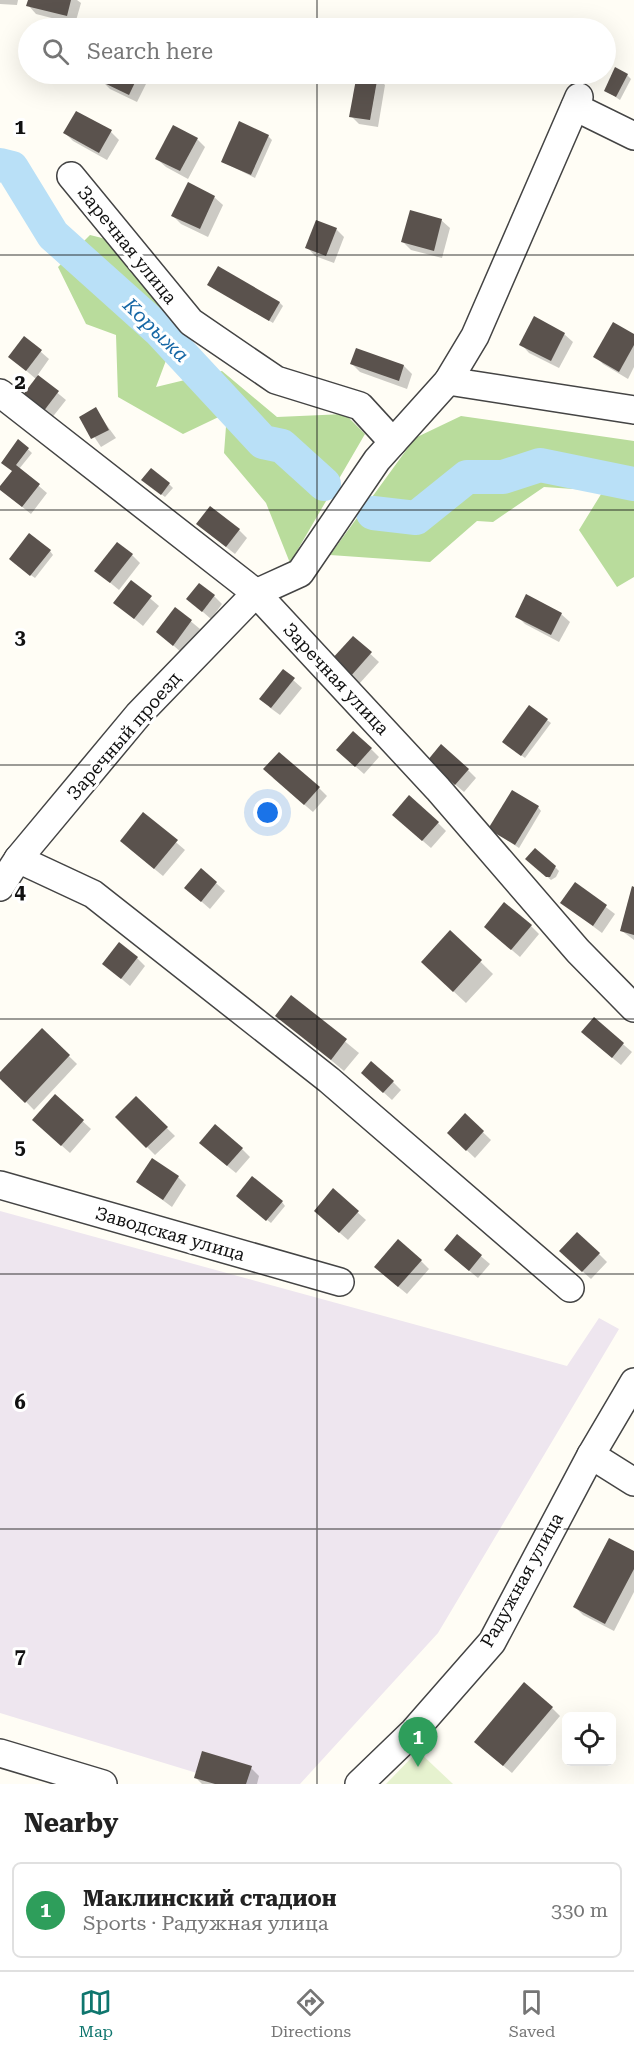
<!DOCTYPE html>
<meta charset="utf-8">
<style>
:root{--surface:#fff;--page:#f2f2f2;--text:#222;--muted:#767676;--line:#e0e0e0;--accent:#0f766e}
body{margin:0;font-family:"Roboto Serif",serif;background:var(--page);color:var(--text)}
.controls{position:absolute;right:18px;bottom:18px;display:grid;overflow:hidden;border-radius:9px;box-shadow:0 6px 24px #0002}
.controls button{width:54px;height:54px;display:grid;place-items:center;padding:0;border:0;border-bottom:2px solid var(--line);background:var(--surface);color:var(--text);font:30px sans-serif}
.you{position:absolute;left:268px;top:813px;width:21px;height:21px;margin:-15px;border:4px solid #fff;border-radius:50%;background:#1a73e8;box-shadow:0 0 0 9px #1a73e833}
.badge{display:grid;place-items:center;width:39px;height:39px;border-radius:50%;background:var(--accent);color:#fff;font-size:20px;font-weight:700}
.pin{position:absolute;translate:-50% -50px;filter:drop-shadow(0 2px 3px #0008)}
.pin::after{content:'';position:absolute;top:32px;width:21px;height:18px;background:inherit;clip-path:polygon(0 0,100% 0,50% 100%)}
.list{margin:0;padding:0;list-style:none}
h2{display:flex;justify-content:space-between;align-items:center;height:78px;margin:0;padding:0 24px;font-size:26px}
h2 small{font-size:20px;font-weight:400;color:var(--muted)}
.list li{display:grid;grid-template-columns:39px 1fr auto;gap:18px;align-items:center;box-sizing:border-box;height:96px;margin:0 12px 12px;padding:0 12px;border:2px solid var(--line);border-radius:9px}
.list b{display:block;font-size:22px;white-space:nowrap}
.list p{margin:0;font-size:20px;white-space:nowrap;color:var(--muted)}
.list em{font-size:20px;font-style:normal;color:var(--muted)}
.icon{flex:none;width:33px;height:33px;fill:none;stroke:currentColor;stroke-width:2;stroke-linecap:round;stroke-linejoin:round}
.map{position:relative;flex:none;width:634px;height:1784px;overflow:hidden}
.search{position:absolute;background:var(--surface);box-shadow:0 6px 24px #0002;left:18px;right:18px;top:18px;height:66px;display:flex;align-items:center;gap:15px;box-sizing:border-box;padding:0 21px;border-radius:33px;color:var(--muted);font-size:22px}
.sheet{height:186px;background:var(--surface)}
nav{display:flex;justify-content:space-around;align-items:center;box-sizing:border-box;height:84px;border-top:2px solid var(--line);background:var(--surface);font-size:16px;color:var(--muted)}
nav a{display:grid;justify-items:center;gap:3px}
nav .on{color:var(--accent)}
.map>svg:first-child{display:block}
.industrial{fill:#eee6ef}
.forest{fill:#b9dc9c}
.pitch{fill:#e6f2cf}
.shadow{fill:#0003}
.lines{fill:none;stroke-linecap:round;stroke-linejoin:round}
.river{stroke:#b9e0f7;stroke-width:34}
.building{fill:#5a524d}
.minor-casing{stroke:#444;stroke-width:30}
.minor{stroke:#fff;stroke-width:27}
.grid{fill:none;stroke:#111;stroke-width:1.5;stroke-opacity:0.55}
.labels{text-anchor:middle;stroke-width:6;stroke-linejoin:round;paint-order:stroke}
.street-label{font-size:18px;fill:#111;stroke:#fff}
.water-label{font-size:20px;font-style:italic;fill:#1768a6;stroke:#fff}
.grid-label{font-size:20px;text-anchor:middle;font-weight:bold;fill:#111;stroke:#fff;stroke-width:6;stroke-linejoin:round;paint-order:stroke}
</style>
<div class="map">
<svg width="634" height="1784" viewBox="0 0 634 1784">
<rect width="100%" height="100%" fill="#fffdf5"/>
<path class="industrial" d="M0,1211l567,155 32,-48 20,11 -181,304 -138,151h-67l-233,-71z"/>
<g class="forest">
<path d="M90,235l20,5 69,86 -23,61 66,-16 55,46 68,-3 20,20 -75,129 -24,-60 -42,-50 3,-40 -44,21 -65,-37 -2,-62 -30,-11 -28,-57z"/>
<path d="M461,416l173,25v136l-17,10 -38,-57 24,-39 -59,-4 -51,35 -16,-1 -47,41 -100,-7 85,-117z"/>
</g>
<path class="pitch" d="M418,1751l35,33h-67z"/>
<g class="shadow">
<path d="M0,0h18l-1,5 -17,-1z"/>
<path d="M29,0h48l4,3 -6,21 -39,-10 -8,-9z"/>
<path d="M106,74h45l-14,28 -27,-13 -8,-8z"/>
<path d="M358,74l19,3 8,8 -7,42 -19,-3 -8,-8z"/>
<path d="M627,75l4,4 -11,21 -15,-10z"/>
<path d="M111,132l8,8 -12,20 -34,-19 -8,-8z"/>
<path d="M268,136l4,4 -17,38 -32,-16z"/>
<path d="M197,139l8,8 -17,32 -22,-12 -9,-8z"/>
<path d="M214,197l9,8 -15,32 -27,-13 -8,-8z"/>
<path d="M441,220l9,8 -8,30 -31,-8 -8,-8z"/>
<path d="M336,229l8,8 -10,26 -19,-7 -8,-9z"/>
<path d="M209,285l71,18 3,3 -10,17z"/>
<path d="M564,334l9,8 -14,26 -30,-15 -8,-9z"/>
<path d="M634,336v31l-6,12 -25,-15 -8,-8z"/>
<path d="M25,338l24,21 -12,17 29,24 -15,19 -19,-15 4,-25 -26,-22z"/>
<path d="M352,364l52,2 8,8 -5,15 -47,-17z"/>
<path d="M95,409l21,29 -15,9 -20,-30z"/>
<path d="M19,441l13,12 -13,16 28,24 -16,21 -31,-25 13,-18z"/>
<path d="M147,483l22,1 4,4 -8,9z"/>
<path d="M239,530l8,8 -12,16 -28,-22z"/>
<path d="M50,551l3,4 -18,23 -21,-15z"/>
<path d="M132,555l8,8 -21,27 -23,-19z"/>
<path d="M131,582l28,24 -16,20 -28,-23z"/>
<path d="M214,596l8,8 -11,15 -23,-20z"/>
<path d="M176,609l24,20 -18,24 -24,-21z"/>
<path d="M561,614l9,8 -11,20 -34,-18 -8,-8z"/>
<path d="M353,638l26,24 -20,22 -18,-16z"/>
<path d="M283,671l19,17 -22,27 -11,-8z"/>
<path d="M547,720l4,3 -26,35 -18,-13z"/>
<path d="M371,749l8,8 -15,17 -18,-16z"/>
<path d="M437,769l31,1 8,8 -12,14z"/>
<path d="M273,778l46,10 8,8 -14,16z"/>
<path d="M538,807l3,4 -22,37 -29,-19z"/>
<path d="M144,815l41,35 -22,26 -33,-27z"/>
<path d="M402,823h36l8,8 -15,17z"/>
<path d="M531,863l24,4 4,4 -3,6 -5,3z"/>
<path d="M201,870l24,21 -15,18 -24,-21z"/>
<path d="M575,884l40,30 -13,19 -40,-30z"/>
<path d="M634,888v52l-12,-9z"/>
<path d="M531,926l8,8 -19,23 -26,-22z"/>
<path d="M450,932l43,42 -27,29 -31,-29z"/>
<path d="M137,958l8,8 -15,20 -26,-22z"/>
<path d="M291,997l68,56 -15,18 -67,-56z"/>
<path d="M594,1019l38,33 -11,13 -30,-25z"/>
<path d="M42,1030l35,34 -43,46 -34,-35z"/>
<path d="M371,1081l22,1 8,8 -9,10z"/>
<path d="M55,1096l36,33 -21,24 -28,-25z"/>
<path d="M136,1098l39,38 -20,19 -38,-38z"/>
<path d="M465,1115l26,25 -16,18 -18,-17z"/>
<path d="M242,1149l8,8 -14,16 -27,-22z"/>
<path d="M178,1177l8,8 -14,22 -34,-25z"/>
<path d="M241,1199l41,3 3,4 -14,17z"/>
<path d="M357,1212l9,8 -18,20 -24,-21z"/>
<path d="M457,1236l33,28 -12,14 -24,-20z"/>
<path d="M599,1254l8,8 -16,17 -22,-20z"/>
<path d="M421,1261l8,8 -22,25 -23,-19z"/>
<path d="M634,1552v40l-20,39 -31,-16 -8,-8z"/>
<path d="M552,1708l8,8 -48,57 -28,-23z"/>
<path d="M251,1768l8,8 -2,8h-55l-7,-7z"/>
</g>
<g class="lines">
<g class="river">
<path d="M0,165l12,3 41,67 106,95 104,112 19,4 42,38"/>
<path d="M373,513l43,5 51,-41h36l37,-12 94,19"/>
</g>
</g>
<g class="building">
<path d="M28,0h43l-4,16 -41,-10z"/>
<path d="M615,67l13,7 -12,23 -12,-6z"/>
<path d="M104,74h35l-10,21 -29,-14z"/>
<path d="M357,74l21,1 -8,45 -21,-3z"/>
<path d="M76,111l36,19 -13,23 -36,-20z"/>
<path d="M239,121l30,14 -18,40 -30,-13z"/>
<path d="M173,125l25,13 -18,33 -25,-12z"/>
<path d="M188,182l27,14 -15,33 -29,-13z"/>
<path d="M410,210l32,9 -8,32 -33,-9z"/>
<path d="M316,220l21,8 -11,28 -21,-8z"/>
<path d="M218,266l62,36 -11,19 -62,-36z"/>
<path d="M534,316l31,17 -14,28 -32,-16z"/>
<path d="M613,322l21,12v11l-15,27 -26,-15z"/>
<path d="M24,336l18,14 -16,21 -18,-14z"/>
<path d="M356,348l48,17 -5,16 -49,-17z"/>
<path d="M38,375l21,16 -16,21 -21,-16z"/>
<path d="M96,407l13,23 -18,9 -12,-22z"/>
<path d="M18,439l11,9 -13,17 24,19 -18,23 -22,-17v-4l12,-15 -11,-8z"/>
<path d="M151,468l19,15 -9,12 -20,-15z"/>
<path d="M210,506l30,23 -14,18 -30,-23z"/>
<path d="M29,533l22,17 -21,26 -21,-17z"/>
<path d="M117,542l16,12 -23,29 -16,-12z"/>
<path d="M131,580l21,16 -18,23 -21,-16z"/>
<path d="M199,583l16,12 -13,17 -16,-13z"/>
<path d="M526,594l36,19 -11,22 -36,-18z"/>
<path d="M175,607l17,13 -19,26 -17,-14z"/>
<path d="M353,636l19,16 -22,25 -19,-17z"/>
<path d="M283,669l12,9 -24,30 -12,-9z"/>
<path d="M529,705l19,14 -27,37 -19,-14z"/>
<path d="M353,731l19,17 -17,19 -19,-17z"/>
<path d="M441,744l28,25 -14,16 -28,-24z"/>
<path d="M279,752l41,35 -16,18 -41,-36z"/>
<path d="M512,790l27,16 -24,39 -27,-16z"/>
<path d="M409,795l30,27 -17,19 -30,-26z"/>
<path d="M143,812l35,28 -24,29 -34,-28z"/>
<path d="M535,848l21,18 -6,11h-4l-21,-18z"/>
<path d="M201,868l16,14 -16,20 -17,-14z"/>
<path d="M575,882l32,23 -14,21 -33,-23z"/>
<path d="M632,886l2,1v48l-14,-4z"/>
<path d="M504,902l28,23 -21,25 -27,-23z"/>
<path d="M450,930l32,30 -29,32 -32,-30z"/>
<path d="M119,942l19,15 -17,22 -19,-15z"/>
<path d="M291,995l56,44 -16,21 -56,-44z"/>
<path d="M594,1017l30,26 -12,15 -31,-26z"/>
<path d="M42,1028l28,27 -45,48 -25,-24v-7z"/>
<path d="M371,1061l23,20 -11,12 -22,-20z"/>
<path d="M55,1094l29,26 -23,26 -29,-26z"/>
<path d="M136,1096l32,31 -22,21 -31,-31z"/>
<path d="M465,1113l19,18 -18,20 -19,-18z"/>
<path d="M215,1124l28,24 -16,18 -28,-23z"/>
<path d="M152,1158l27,18 -16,24 -27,-18z"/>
<path d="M252,1176l31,25 -17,20 -30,-25z"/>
<path d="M333,1188l26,23 -20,22 -25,-22z"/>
<path d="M577,1232l23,21 -18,19 -23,-21z"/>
<path d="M457,1234l25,21 -13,16 -25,-21z"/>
<path d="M398,1239l24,21 -24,27 -24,-20z"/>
<path d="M609,1538l25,13v18l-29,55 -32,-17z"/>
<path d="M524,1682l29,25 -50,59 -29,-24z"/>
<path d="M202,1751l50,15 -6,18h-31l-21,-6z"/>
</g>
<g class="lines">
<defs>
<g id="minor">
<path d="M575,107l59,29"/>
<path d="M71,176l120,146 85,58 84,26 33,36"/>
<path d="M448,381l186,29"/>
<path d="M0,393l256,200 182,196 140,162 56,57"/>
<path d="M18,859l75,35 236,186 241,208"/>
<path d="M0,887l18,-28 120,-144 118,-122 44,-20 77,-113 71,-79 27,-45 104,-239"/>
<path d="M0,1185l340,97"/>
<path d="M591,1455l43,27"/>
<path d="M0,1753l103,31"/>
<path d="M359,1784l55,-53 78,-89 99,-187 43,-73"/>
</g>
</defs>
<use href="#minor" class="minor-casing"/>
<use href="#minor" class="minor"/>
</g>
<path class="grid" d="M317,0v28M317,74v1710M0,255h634M0,510h634M0,765h634M0,1019h634M0,1274h634M0,1529h634"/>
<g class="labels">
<g class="street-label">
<text transform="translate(127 245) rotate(51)" y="6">Заречная улица</text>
<text transform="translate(336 679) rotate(47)" y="6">Заречная улица</text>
<text transform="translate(124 736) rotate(-49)" y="6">Заречный проезд</text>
<text transform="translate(170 1234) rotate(16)" y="6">Заводская улица</text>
<text transform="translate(522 1580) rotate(-61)" y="6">Радужная улица</text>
</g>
<g class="water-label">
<text transform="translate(156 330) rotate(44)" y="7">Корыжа</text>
</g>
</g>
<g class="grid-label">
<text x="20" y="134">1</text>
<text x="20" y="389">2</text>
<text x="20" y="644">3</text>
<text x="20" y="899">4</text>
<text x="20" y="1154">5</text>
<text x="20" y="1409">6</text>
<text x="20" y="1663">7</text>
</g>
</svg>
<div class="controls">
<button><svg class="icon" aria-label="locate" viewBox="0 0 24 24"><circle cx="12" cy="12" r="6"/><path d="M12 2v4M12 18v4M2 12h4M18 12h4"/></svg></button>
</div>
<div class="you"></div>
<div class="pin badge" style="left:418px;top:1767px;background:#2e9e5b">1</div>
<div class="search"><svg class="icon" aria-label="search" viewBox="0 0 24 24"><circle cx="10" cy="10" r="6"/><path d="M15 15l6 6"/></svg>Search here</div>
</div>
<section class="sheet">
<h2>Nearby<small></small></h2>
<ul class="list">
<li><span class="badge" style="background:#2e9e5b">1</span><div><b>Маклинский стадион</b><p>Sports · Радужная улица</p></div><em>330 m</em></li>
</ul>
</section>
<nav>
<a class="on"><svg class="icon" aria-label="map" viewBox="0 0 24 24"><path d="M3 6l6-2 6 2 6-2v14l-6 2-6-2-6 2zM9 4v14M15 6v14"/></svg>Map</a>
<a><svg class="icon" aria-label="directions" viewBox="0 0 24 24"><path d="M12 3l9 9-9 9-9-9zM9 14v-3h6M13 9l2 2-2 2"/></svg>Directions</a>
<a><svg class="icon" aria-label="saved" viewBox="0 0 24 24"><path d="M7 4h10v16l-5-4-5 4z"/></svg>Saved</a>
</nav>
